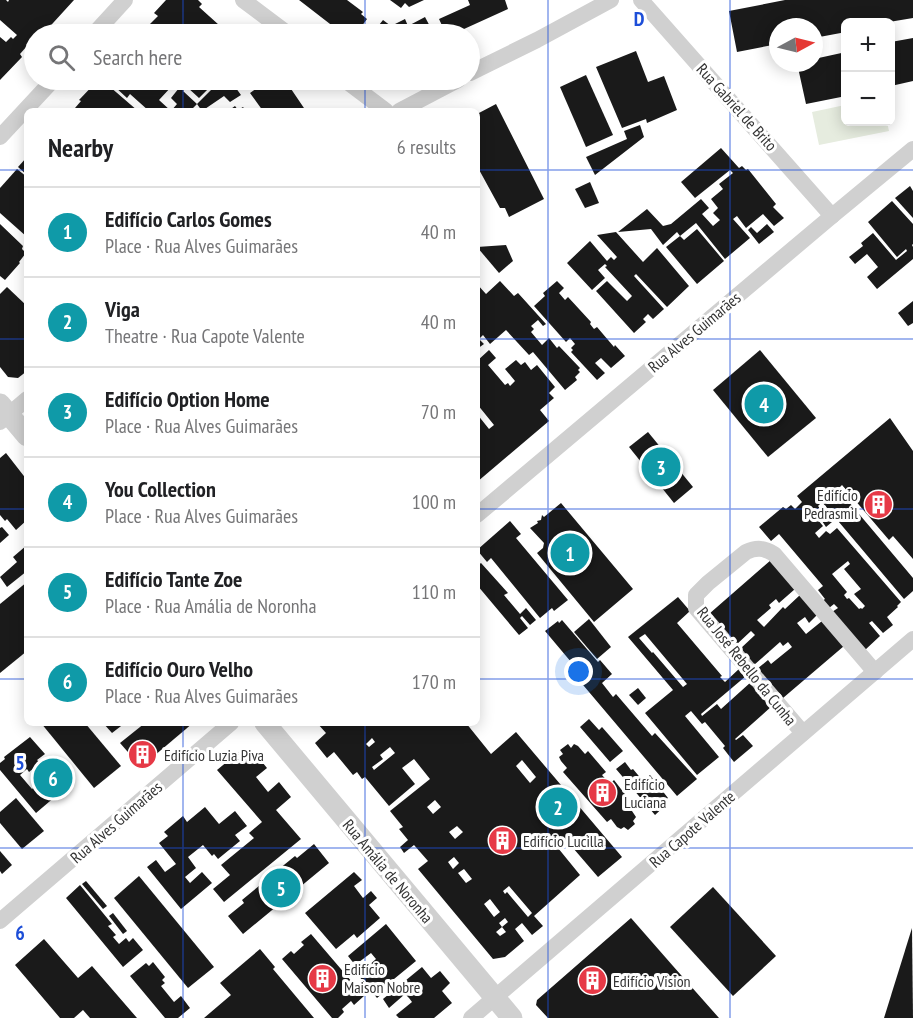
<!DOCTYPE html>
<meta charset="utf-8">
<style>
:root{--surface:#fff;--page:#f2f2f2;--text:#202124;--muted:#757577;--line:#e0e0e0;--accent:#e63946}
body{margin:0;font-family:"PT Sans Narrow",sans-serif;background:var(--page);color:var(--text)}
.controls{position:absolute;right:18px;top:18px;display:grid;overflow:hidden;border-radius:9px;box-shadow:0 3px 15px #0003}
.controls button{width:54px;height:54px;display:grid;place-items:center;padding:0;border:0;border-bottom:2px solid var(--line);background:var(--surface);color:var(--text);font:30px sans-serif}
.compass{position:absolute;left:769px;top:18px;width:54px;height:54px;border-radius:50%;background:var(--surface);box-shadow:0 3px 15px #0003;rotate:83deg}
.you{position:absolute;left:579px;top:672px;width:21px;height:21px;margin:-15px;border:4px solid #fff;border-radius:50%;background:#1a73e8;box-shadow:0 0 0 9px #1a73e833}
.badge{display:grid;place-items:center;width:39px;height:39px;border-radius:50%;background:var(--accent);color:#fff;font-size:20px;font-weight:700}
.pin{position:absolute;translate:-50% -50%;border:3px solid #fff;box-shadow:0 2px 6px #0006}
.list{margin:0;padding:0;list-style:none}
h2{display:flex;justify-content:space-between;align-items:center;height:78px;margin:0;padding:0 24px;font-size:26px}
h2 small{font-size:20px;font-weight:400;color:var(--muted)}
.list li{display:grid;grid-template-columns:39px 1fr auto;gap:18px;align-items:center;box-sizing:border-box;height:90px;padding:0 24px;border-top:2px solid var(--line)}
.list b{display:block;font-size:22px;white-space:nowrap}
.list p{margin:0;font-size:20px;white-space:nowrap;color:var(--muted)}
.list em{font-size:20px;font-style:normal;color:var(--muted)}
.icon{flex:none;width:33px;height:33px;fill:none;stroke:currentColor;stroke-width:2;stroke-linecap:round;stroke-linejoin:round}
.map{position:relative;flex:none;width:913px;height:1018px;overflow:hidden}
.search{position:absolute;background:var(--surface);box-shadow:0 3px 15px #0003;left:24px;top:24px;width:456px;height:66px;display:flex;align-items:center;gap:15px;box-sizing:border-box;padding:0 21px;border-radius:33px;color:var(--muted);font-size:22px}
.panel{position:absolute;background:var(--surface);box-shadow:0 3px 15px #0003;left:24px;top:108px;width:456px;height:618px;border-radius:9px}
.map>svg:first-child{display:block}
.green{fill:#e6ecdf}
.building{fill:#1a1a1a;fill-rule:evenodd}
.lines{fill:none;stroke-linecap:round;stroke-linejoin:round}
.minor{stroke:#d0d0d0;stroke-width:16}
.tertiary{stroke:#d0d0d0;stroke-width:21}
.grid{fill:none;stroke:#1d4ed8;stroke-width:1.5;stroke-opacity:0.55}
.labels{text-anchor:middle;stroke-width:6;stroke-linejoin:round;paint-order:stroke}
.street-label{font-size:16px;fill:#333;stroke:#fff}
.poi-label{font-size:16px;fill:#333;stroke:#fff;text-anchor:start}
.grid-label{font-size:20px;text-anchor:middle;font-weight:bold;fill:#1d4ed8;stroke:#fff;stroke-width:6;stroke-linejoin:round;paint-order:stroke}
</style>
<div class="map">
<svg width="913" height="1018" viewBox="0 0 913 1018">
<rect width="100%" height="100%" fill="#fff"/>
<path class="green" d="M845,105l1,17h41l2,9 -70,14 -7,-33z"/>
<g class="building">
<path d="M0,0h6l2,2 1,-2h65l-31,34h-9v10l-3,4 -4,-2 -7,8 2,3 -22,23v-43l6,5 5,-5 2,2 4,-4 -17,-15z"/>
<path d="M166,0h32l4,4 -3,3 30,27h-50l-3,-2 -2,2h-34l18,-18 -4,-3z"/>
<path d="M299,0h48l16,12 -2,2 6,5 -11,15h-13z"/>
<path d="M390,0h34l-15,7 -4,-4 -4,5z"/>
<path d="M468,0h37l3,9 -55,25h-7l-7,-15 31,-14z"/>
<path d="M785,0h128v18l-24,4h-43v10l-32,6v-11h-36v17l-41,8 -8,-41z"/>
<path d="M425,17l9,17h-62l11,-14 8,6 14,-7 3,7z"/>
<path d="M913,38v43l-22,5v-44z"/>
<path d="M636,51l12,31 16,-6 13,34 -30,13 -1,-4 -24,9 -26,-61z"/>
<path d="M846,52v44l-40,8 -9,-41h17v-4z"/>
<path d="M586,75l27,60 -27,12 -26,-60z"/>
<path d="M98,80h4l36,31h-59l-4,-3 6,-7 -2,-1z"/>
<path d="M113,80h51l8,6 -13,14 12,11 6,-7 -6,-6 8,-10 -6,-6 2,-2h35l4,3 -15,15 -12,-11 -4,4 14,13 -7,7h-41l-19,-17 -3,4 -13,-12 3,-3z"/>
<path d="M221,80h17l-5,4 8,11 -11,7 -6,-6 -22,15 -5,-7z"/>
<path d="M252,80h33l21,31h-43l-13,-18 7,-5z"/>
<path d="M496,104l48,95 -35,18 -4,-9h-5l-23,-42v-52z"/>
<path d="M235,106l3,4 5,-3 3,4h-18z"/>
<path d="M640,125l4,12 -49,38 -9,-18 41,-18 -3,-8z"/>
<path d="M721,148l18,20 3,-2 4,4 2,-1 28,35 -3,3 11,11 -10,8 -11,-12 -17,14 -9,-12 -4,3 17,19 -25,21 -29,-36 -16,13 -3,-4 -14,13 -12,-16 -33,3 29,-23 16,17 8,-2 30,-25 8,9 -7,6 11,12 7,-6 -7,-7 5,-5 -7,-9 12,-10 -4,-5 14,-11 -3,-3 -35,28 -14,-16z"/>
<path d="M27,157v18l-9,-8z"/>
<path d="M17,169l10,8v60l-27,-24v-25z"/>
<path d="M590,182l9,21 -14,5 -10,-19z"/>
<path d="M910,186l3,5v27l-18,-20z"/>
<path d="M892,201l21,23v20l-1,1 1,2v12l-36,30 -10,-12 11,-10 -11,-13 -12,10 -6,-7 14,-11 -2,-3 12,-10 23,27 11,-9 -1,-2 -9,8 -29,-35z"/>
<path d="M0,224l23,22 -1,3 4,4 -7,9 1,1 -15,17 -5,-4z"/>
<path d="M767,224l7,8 -15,12 -11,-14 3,-3 6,6z"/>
<path d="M697,229l27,32 -27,23 -31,-37 14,-11 4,4z"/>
<path d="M616,232l27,30 14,-14 32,38 -22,21 -31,-33 -2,2 30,33 -11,10 -5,-5 -5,5 3,3 -12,11 -38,-42 11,-10 20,20 5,-5 -27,-29 2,-1 -2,-2 -7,6 7,8 -13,12 -25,-27 23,-22 17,20 4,-4 3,3 3,-3 -20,-22z"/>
<path d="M506,245l7,16 -14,12 -22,-26z"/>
<path d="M500,281l14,15 4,-3 28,31 -3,2 -5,-6 -7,6 3,3 -3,3 11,13 7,-7 8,10 2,-2 21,22 -2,2 2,2 -5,5 2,3 -12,10 -32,-38 -4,3 -23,-25 -16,14 -7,-9 -4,4 5,5 -7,5v-65l9,10z"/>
<path d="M557,281l7,7 -5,5 6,7 3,-3 23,25 -1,2 4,5 3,-2 17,20 1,-2 10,11 -14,12 -10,-10 -6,5 10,10 -8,7 -26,-28 2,-2 -2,-2 4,-4 -5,-6 -4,4 -32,-36 11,-10 -2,-3z"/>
<path d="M7,287l20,19v65l-9,7 -10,-1 -8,-10v-73z"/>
<path d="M913,301v22l-5,3 -10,-13z"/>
<path d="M489,350l7,8 -8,7 17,20 3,-2 2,3 5,-5 -10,-12 11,-9 5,5 4,-3 6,8 6,-5 18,22 -6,6 5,5 -14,12 9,11 -72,61v-39l2,-2 -2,-2v-25l12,15 5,-4 -17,-21v-43z"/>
<path d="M760,350l56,68 -48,39 -55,-67z"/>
<path d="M890,418l23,33v108l-20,-23 -4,4 -47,-55 -4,4 75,89v13l-9,8 -82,-97 -4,4 14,16 -6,5 -6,-9 -2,2 5,6 -8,7 4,5 7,-7 4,3 7,-6 64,74 -4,4 1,1 -11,10 6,8 -10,8 -11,-12 -3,2 11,13 -15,14 -33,-38 6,-4 -4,-4 -5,4 -7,-7 3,-2 -7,-9 5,-4 -44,-52 -8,7 -12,-14 24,-20 3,2 5,-4 4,4 7,-7 -5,-6zM848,561l2,3 -6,5 17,20 -7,5 11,12 -3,3 -1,-1 -2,1 -10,-11 -2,1 -3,-4 3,-3 -15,-18z"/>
<path d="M648,432l45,55 -19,16 -45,-56z"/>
<path d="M6,453l21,27v40l-11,10 -9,-11 -2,2 -5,-6v-57z"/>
<path d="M561,503l72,86 -39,33 -57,-69 6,-5 1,-5 -14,-15 8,-5 -1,-2 4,-1 1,-5 2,2z"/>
<path d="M510,521l11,13 -5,4 52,62 -14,11 -2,-3 -12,10 -49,-60 -4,4 -10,-12z"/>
<path d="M2,527l7,8 -9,8v-15z"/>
<path d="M27,545v26l-20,16 -7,-10 17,-15 -4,-5z"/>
<path d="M771,560l24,29 -16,14 -3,-4 -7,6 2,3 -14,12 7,7 19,-20 2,2 15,-14 17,20 -8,8 -4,-6 -8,6 9,11 16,-13 22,25 -61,52 -26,-29 11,-9 3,4 21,-17 -4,-5 -5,4 -3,-4 -26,23 -14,-16 15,-14 -4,-4 -15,14 -27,-31z"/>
<path d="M481,563l27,30 -4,2 16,19 6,-6 10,12 -6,5 -8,-9 -2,2 8,10 -9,7 -42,-50v-19z"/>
<path d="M27,582v69l-27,22v-69z"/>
<path d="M678,597l12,14 -13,12 45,53 -2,1 5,5 15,-14 6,8 -45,38 1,2 15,-12 4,5 30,-27 21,24 -37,33 1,1 7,-5 10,11 -19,16 -11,-14 2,-2 -20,-24 -3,2 -11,-13 -6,5 34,41 -22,18 -52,-62 28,-23 -45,-53zM645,634l42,50 -4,3 -30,-35 -1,1 -13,-15z"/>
<path d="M589,619l22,28 -14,12 -23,-27z"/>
<path d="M562,620l36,42 2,-2 12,14 -10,9 11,14 3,-3 36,42 3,-3 42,46 -20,17 -99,-117 4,-4 -37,-44 13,-10 1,2z"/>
<path d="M638,688l8,10 -8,7 -9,-10z"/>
<path d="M589,719l10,11 3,-3 21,24 -13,11 -30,-35z"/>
<path d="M41,723h44l36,43 -27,22z"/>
<path d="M103,723h22l-13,10z"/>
<path d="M145,723h48l-52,44 -21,-24z"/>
<path d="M317,723h149l25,31 25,-22 106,125 -24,20 -31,-36 -9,7 22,27 -46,41 9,10 -11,9 -10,-12 -7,6 9,12 -19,16 -12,2 -75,-90 10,-8 -14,-16 -10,8 -4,-6 8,-7 -9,-11 4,-2 -13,-16 40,-32 -16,-20 -12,9 13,16 -26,22 -24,-29 -3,2 -5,-7 -4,3 -19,-23 -7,6 -12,-15 11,-10zM372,738l3,4 -6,5 -3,-3zM390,747l5,6 -21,17 -2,-3 11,-8 -3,-4zM522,760l14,17 -6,6 -14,-17zM435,800l6,7 -8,7 -6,-7zM457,826l6,6 -8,7 -6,-7zM454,857l5,6 -6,6 -5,-7zM464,869l8,10 -6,4 -8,-10zM509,886l23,27 -4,4 -21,-25 -2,2 -2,-3zM490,899l10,13 -6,5 -10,-13zM505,918l3,4 -6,5 4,5 -6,4 -4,-4 6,-5 -3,-4z"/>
<path d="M30,737l15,17 -8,6 3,3 -11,9 -2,-3 -7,6 12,14 8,-6 -2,-3 9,-8 2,2 7,-6 14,16 -34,29 -36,-43v-7l5,-4 -1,-2z"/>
<path d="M568,744l3,4 3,-4 4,2 7,8 3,-3 18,21 -4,3 8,9 4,-4 17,22 -3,3 8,12 -3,4 2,3 -7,6 -4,-3 -3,2 -4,-2 -6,-8 -4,3 -44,-50 4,-4 -6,-7 -2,-4 4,-3 -3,-4z"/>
<path d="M240,751l14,1 13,16 -11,9 12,15 11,-10 12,15 -15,13 25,29 -77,63 -11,-13 17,-14 -9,-10 33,-27 -5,-5 13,-11 -45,-52z"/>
<path d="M625,762l6,8 2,-1 10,12 7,-6 18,23 -3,2 3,3 -13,12 -39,-46z"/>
<path d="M16,798l28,33 -22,18 -22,-26v-11z"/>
<path d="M205,807l14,17 16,-13 12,15 -12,9 5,6 -22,18 -4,-5 -2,2 -9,-11 -15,12 8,11 -11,9 5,6 12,-11 10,11 -31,26 -34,-42 9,-7 9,12 11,-8 -17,-21 9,-7 -4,-4 19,-16 4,6z"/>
<path d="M314,844l15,19 -86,71 -15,-18 16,-13 -2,-3 17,-14 2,3 3,-3 -3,-3 14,-12 2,3 4,-3 -2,-2 16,-13 2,2z"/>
<path d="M0,851l12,14 -10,9 -2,-3z"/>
<path d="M354,872l8,8 -8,6 9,12 8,-7 6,7 -8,7 11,13 -23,20 -3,-4 -18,15 -31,-36z"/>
<path d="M139,876l75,91 -26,21 -74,-90z"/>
<path d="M86,881l21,25 -4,3 -21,-25z"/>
<path d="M80,885l32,39 -4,2 8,9 -3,2 6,7 7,-6 3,4 4,-4 10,12 -20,17 -57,-69z"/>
<path d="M713,887l63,69 -43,40 -63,-69z"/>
<path d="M113,913l14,18 -4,3 -14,-18z"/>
<path d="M631,918l42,48 46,52h-171l-12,-13 1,-5z"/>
<path d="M386,924l30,37 -22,18 2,3 -19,16 -19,-23 18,-16 -5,-6 -16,12 -7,-9z"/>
<path d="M912,928l1,90h-29z"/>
<path d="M311,934l53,62 -10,9 -3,-4 -9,8 2,3 -6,6h-6l-50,-59 9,-8 3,3 10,-9 -3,-3z"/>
<path d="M44,939l34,39 14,-12 45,52h-47l-7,-8 -9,8h-14l-45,-53z"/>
<path d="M260,949l15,18 -2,2 41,49h-110l27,-23 -11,-12z"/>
<path d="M153,962l12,15 -3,3 3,3 -4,3 13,16 7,-6 9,12 -12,10h-13l-35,-42 16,-13 3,3z"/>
<path d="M422,967l9,11 9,-7 10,12 -8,8 10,12 -18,15h-35l-3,-3 16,-13 -3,-4 -4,-4 -16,14 -6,-9z"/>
</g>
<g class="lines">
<g class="minor">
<path d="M243,0l45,34"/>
<path d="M641,0l191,216"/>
<path d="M94,34l31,-34"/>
<path d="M470,73l67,-33 74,-40"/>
<path d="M345,80l41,31"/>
<path d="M399,111l59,-31"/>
<path d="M0,137l53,-57"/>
<path d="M0,422l27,-23"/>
<path d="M477,515l355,-299 81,-67"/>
<path d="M803,733l-107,-125v-13l12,-12 38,-31c11,-5 18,-4 28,2l101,118"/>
<path d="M0,921l231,-198"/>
<path d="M471,1018l442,-379"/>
</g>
<g class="tertiary">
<path d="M0,404l27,32"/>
<path d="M265,723l247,295"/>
</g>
</g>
<path class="grid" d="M183,0v34M365,0v34M548,0v1018M730,0v1018M183,80v31M365,80v31M0,170h27M477,170h436M0,339h27M477,339h436M0,509h27M477,509h436M0,679h27M477,679h436M183,723v295M365,723v295M0,848h913"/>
<defs>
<symbol id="building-disc" viewBox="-11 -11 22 22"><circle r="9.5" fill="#e63946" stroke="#fff"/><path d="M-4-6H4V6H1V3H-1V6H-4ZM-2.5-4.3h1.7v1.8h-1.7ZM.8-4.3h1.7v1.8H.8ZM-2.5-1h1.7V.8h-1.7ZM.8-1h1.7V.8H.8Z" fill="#fff"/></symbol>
</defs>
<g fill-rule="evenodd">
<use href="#building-disc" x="862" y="488" width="33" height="33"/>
<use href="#building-disc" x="126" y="738" width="33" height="33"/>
<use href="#building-disc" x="586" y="776" width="33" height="33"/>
<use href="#building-disc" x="486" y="824" width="33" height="33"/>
<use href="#building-disc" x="306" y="962" width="33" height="33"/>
<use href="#building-disc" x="576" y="964" width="33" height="33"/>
</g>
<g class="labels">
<g class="street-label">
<text transform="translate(737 107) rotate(48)" y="6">Rua Gabriel de Brito</text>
<text transform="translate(694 332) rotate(-40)" y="6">Rua Alves Guimarães</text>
<text transform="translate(747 666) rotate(51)" y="6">Rua José Rebello da Cunha</text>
<text transform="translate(116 822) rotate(-41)" y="6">Rua Alves Guimarães</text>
<text transform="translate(692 829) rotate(-41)" y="6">Rua Capote Valente</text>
<text transform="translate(388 871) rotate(50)" y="6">Rua Amália de Noronha</text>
</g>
<g class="poi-label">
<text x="858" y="501" text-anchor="end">Edifício<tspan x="858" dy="18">Pedrasmil</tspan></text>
<text x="164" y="761">Edifício Luzia Piva</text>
<text x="624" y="790">Edifício<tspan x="624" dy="18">Luciana</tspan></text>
<text x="523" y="847">Edifício Lucilla</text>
<text x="344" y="975">Edifício<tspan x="344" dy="18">Maison Nobre</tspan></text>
<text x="613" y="987">Edifício Vision</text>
</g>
</g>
<g class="grid-label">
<text x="639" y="26">D</text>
<text x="20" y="770">5</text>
<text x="20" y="940">6</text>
</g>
</svg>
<div class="controls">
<button>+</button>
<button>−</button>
</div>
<svg class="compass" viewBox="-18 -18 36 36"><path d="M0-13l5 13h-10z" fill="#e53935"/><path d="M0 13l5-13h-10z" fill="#757577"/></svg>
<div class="you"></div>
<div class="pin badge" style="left:570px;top:553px;background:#0f9aa8">1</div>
<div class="pin badge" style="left:558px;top:807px;background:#0f9aa8">2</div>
<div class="pin badge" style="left:661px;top:467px;background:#0f9aa8">3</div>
<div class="pin badge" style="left:764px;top:404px;background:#0f9aa8">4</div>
<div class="pin badge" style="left:281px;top:888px;background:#0f9aa8">5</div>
<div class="pin badge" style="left:53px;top:778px;background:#0f9aa8">6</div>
<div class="search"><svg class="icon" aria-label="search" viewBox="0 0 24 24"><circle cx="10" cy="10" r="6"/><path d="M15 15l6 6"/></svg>Search here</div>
<section class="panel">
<h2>Nearby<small>6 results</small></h2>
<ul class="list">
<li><span class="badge" style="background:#0f9aa8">1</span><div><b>Edifício Carlos Gomes</b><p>Place · Rua Alves Guimarães</p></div><em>40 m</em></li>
<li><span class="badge" style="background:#0f9aa8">2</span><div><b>Viga</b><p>Theatre · Rua Capote Valente</p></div><em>40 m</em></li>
<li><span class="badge" style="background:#0f9aa8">3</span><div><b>Edifício Option Home</b><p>Place · Rua Alves Guimarães</p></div><em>70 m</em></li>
<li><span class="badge" style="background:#0f9aa8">4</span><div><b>You Collection</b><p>Place · Rua Alves Guimarães</p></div><em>100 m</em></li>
<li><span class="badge" style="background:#0f9aa8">5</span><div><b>Edifício Tante Zoe</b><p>Place · Rua Amália de Noronha</p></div><em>110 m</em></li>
<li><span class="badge" style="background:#0f9aa8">6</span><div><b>Edifício Ouro Velho</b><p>Place · Rua Alves Guimarães</p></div><em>170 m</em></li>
</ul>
</section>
</div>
